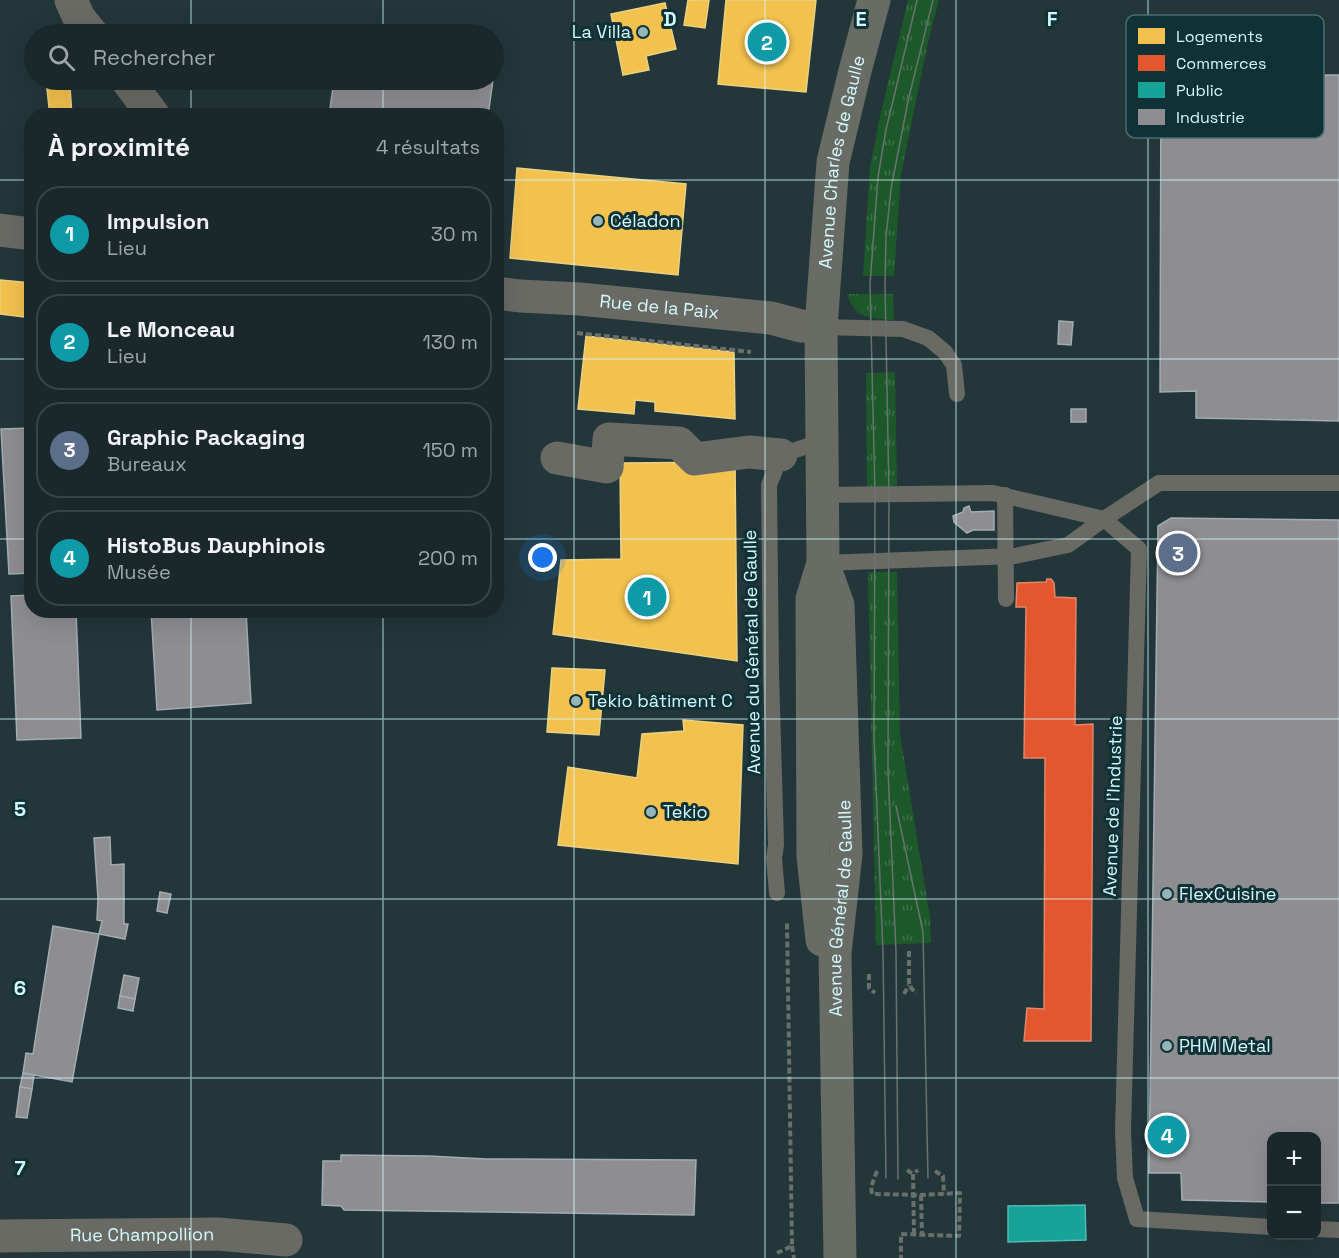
<!DOCTYPE html>
<html lang="fr">
<meta charset="utf-8">
<style>
:root{--surface:#1a282b;--page:#233033;--text:#f1f3f6;--muted:#9fa6a9;--line:#384447;--accent:#95b5b9}
body{margin:0;font-family:"Space Grotesk",sans-serif;background:var(--page);color:var(--text)}
.controls{position:absolute;right:18px;bottom:18px;display:grid;overflow:hidden;border-radius:12px;box-shadow:0 6px 24px #0002}
.controls button{width:54px;height:54px;display:grid;place-items:center;padding:0;border:0;border-bottom:2px solid var(--line);background:var(--surface);color:var(--text);font:30px sans-serif}
.you{position:absolute;left:543px;top:558px;width:21px;height:21px;margin:-15px;border:4px solid #fff;border-radius:50%;background:#1a73e8;box-shadow:0 0 0 9px #1a73e833}
.badge{display:grid;place-items:center;width:39px;height:39px;border-radius:50%;background:var(--accent);color:#fff;font-size:20px;font-weight:700}
.pin{position:absolute;translate:-50% -50%;border:3px solid #fff;box-shadow:0 2px 6px #0006}
.list{margin:0;padding:0;list-style:none}
h2{display:flex;justify-content:space-between;align-items:center;height:78px;margin:0;padding:0 24px;font-size:26px}
h2 small{font-size:20px;font-weight:400;color:var(--muted)}
.list li{display:grid;grid-template-columns:39px 1fr auto;gap:18px;align-items:center;box-sizing:border-box;height:96px;margin:0 12px 12px;padding:0 12px;border:2px solid var(--line);border-radius:24px}
.list b{display:block;font-size:22px;white-space:nowrap}
.list p{margin:0;font-size:20px;white-space:nowrap;color:var(--muted)}
.list em{font-size:20px;font-style:normal;color:var(--muted)}
.icon{flex:none;width:33px;height:33px;fill:none;stroke:currentColor;stroke-width:2;stroke-linecap:round;stroke-linejoin:round}
.map{position:relative;flex:none;width:1339px;height:1258px;overflow:hidden}
.search{position:absolute;background:var(--surface);box-shadow:0 6px 24px #0002;left:24px;top:24px;width:480px;height:66px;display:flex;align-items:center;gap:15px;box-sizing:border-box;padding:0 21px;border-radius:33px;color:var(--muted);font-size:22px}
.panel{position:absolute;background:var(--surface);box-shadow:0 6px 24px #0002;left:24px;top:108px;width:480px;height:510px;border-radius:24px}
.map>svg:first-child{display:block}
.grass{fill:url(#grass-tufts)}
.homes{fill:#f2c14e;stroke:#e9d283;stroke-width:1.5}
.shops{fill:#e4572e;stroke:#df886c;stroke-width:1.5}
.public{fill:#17a398;stroke:#4fbdb7;stroke-width:1.5}
.industry{fill:#8d8d92;stroke:#a2adb2;stroke-width:1.5}
.lines{fill:none;stroke-linecap:round;stroke-linejoin:round}
.path{stroke:#696f6b;stroke-width:4;stroke-dasharray:6 3;stroke-linecap:butt}
.lane{stroke:#696a64;stroke-width:16}
.street{stroke:#696a64;stroke-width:33}
.secondary{stroke:#696c65;stroke-width:33}
.tram{stroke:#6a7371;stroke-width:1.5}
.grid{fill:none;stroke:#d3f9fe;stroke-width:1.5;stroke-opacity:0.55}
.poi-dot{fill:#95b5b9;stroke:#103237;stroke-width:2}
.labels{text-anchor:middle;stroke-width:6;stroke-linejoin:round;paint-order:stroke}
.poi-label{font-size:18px;fill:#d3f9fe;stroke:#103237;text-anchor:start}
.street-label{font-size:18px;fill:#d3f9fe;stroke:#103237}
.key{fill:#103237;stroke:#4a6e73;stroke-width:1.5}
.key-label{font-size:16px;fill:#d3f9fe}
.grid-label{font-size:20px;text-anchor:middle;font-weight:bold;fill:#d3f9fe;stroke:#103237;stroke-width:6;stroke-linejoin:round;paint-order:stroke}
</style>
<div class="map">
<svg width="1339" height="1258" viewBox="0 0 1339 1258">
<defs>
<pattern id="grass-tufts" width="24" height="20" patternUnits="userSpaceOnUse" patternTransform="scale(1.5)"><rect width="24" height="20" fill="#1c5829"/><path d="M3 7l-1-3M5 7V3M7 7l1-3M15 17l-1-3M17 17v-4M19 17l1-3" fill="none" stroke="#3c7149"/></pattern>
</defs>
<rect width="100%" height="100%" fill="#233639"/>
<g class="grass">
<path d="M908,0h31l-11,42 -27,133 -7,101h-31l7,-108 10,-52z"/>
<path d="M847,294h46l1,26c-24,-2 -38,0 -47,-26z"/>
<path d="M895,372l2,114 -30,1 -1,-114z"/>
<path d="M868,572h29l3,162 30,183 1,26 -55,2z"/>
</g>
<g class="homes">
<path d="M688,0h21l-4,28 -21,-3z"/>
<path d="M726,0h90l-10,92 -88,-8z"/>
<path d="M665,3l11,46 -30,7 3,14 -26,5 -12,-61z"/>
<path d="M46,80h17l7,7 2,29h-22z"/>
<path d="M517,168l169,16 -8,91 -168,-17z"/>
<path d="M0,280l32,3v35l-32,-4z"/>
<path d="M586,336l148,16 1,67 -80,-8v-9l-20,-2 -1,14 -56,-5z"/>
<path d="M735,462l2,199 -184,-27 8,-74 60,-1 -1,-96z"/>
<path d="M552,668l53,2 -6,65 -52,-3z"/>
<path d="M683,720l60,5 -5,139 -180,-19 10,-78 69,11 5,-44 42,-3z"/>
</g>
<path class="shops" d="M1047,579h4l3,4 1,14 21,1 -1,127 18,-1 -2,317h-67l3,-33 17,1 1,-251h-21l2,-151h-10l1,-24 29,-1z"/>
<path class="public" d="M1085,1205l1,35 -78,2v-36z"/>
<g class="industry">
<path d="M1161,75h178v346l-143,-3v-27l-36,1z"/>
<path d="M334,80h159l-5,36h-159z"/>
<path d="M1059,321l14,1 -2,23 -13,-1z"/>
<rect x="1071" y="409" width="15" height="13"/>
<path d="M32,428v145l-23,1 -8,-145z"/>
<path d="M969,506l2,6 23,-1v19h-21l-6,3 -13,-11 -1,-6 10,-4 1,-4z"/>
<path d="M1171,518l168,2v683h-23v-67h-44v66l-90,-2 -1,-27h-32l9,-647z"/>
<path d="M32,595v15h44l5,128 -64,2 -6,-144z"/>
<path d="M151,610h95l5,93 -94,7z"/>
<path d="M110,837l1,28 13,-1v60h4l-3,15 -26,-5 3,-13 -5,-1 1,-21 -4,-61z"/>
<path d="M160,892l11,2 -4,19 -10,-2z"/>
<path d="M53,926l46,8 -27,148 -49,-9 3,-20 7,1z"/>
<path d="M124,975l15,3 -4,21 -15,-3z"/>
<path d="M120,996l15,3 -2,12 -15,-3z"/>
<path d="M23,1073l11,2 -2,14 -12,-2z"/>
<path d="M20,1087l12,2 -5,29 -11,-1z"/>
<path d="M341,1155l88,1 57,3 210,1 -2,55 -350,-5 -3,-4 -19,-1 1,-44h18z"/>
</g>
<g class="lines">
<g class="path">
<path d="M577,333l174,19"/>
<path d="M909,951v34l7,9"/>
<path d="M869,974v14l6,5"/>
<path d="M904,994l5,-9"/>
<path d="M907,1170l6,4"/>
<path d="M877,1171l-6,16 1,7 49,1 39,-2 -1,43 -58,-2v24"/>
<path d="M935,1171l8,5 1,18"/>
<path d="M921,1195l1,40"/>
<path d="M914,1234l-1,-60 5,-4"/>
<path d="M792,1246l2,12"/>
<path d="M777,1253l15,-7 -5,-323"/>
</g>
<g class="lane">
<path d="M821,327l82,2 25,9 17,14 9,13 3,29"/>
<path d="M822,495l171,-2 111,26"/>
<path d="M1005,495l1,104"/>
<path d="M823,563l192,-7 53,-11 36,-26"/>
<path d="M777,893l-3,-35 2,-13 -5,-172 -2,-188 12,-30 41,-14"/>
<path d="M1272,1227l-135,-8 -12,-41 -2,-48 16,-581 -35,-30 55,-36h180"/>
<path d="M1316,1229l23,1"/>
</g>
<g class="street">
<path d="M71,0l8,18 13,16"/>
<path d="M127,80l27,36"/>
<path d="M0,230l32,4"/>
<path id="s1" d="M496,293l24,3 60,3 191,19 30,8 20,1"/>
<path d="M557,458l50,9 2,-28 70,4 16,16 54,-7 32,3"/>
<path id="s2" d="M0,1236l218,-2 68,6"/>
</g>
<g class="secondary">
<path d="M822,940l-9,-84 -1,-257 11,-36"/>
<path id="s3" d="M840,1258l-5,-305 11,-99 -8,-249 -15,-42 -2,-236 12,-165 22,-91 19,-71"/>
</g>
<g class="tram">
<path d="M896,806l27,126 5,246"/>
<path d="M886,1178l-3,-226 -9,-215 1,-243 -5,-210 8,-107 8,-47 31,-130"/>
<path d="M898,1179l-2,-227 -8,-182 1,-276 -4,-209 1,-48 5,-48 17,-88 25,-101"/>
</g>
</g>
<path class="grid" d="M191,0v34M383,0v34M574,0v1258M765,0v1258M956,0v1258M1148,0v1258M191,80v36M383,80v36M0,180h32M496,180h843M0,359h32M496,359h843M0,539h32M496,539h843M191,610v648M383,610v648M0,719h1339M0,899h1339M0,1078h1339"/>
<g class="poi-dot">
<circle cx="643" cy="32" r="6"/>
<circle cx="598" cy="221" r="6"/>
<circle cx="576" cy="701" r="6"/>
<circle cx="651" cy="812" r="6"/>
<circle cx="1167" cy="894" r="6"/>
<circle cx="1167" cy="1046" r="6"/>
</g>
<g class="labels">
<g class="poi-label">
<text x="631" y="38" text-anchor="end">La Villa</text>
<text x="610" y="227">Céladon</text>
<text x="588" y="707">Tekio bâtiment C</text>
<text x="663" y="818">Tekio</text>
<text x="1179" y="900">FlexCuisine</text>
<text x="1179" y="1052">PHM Metal</text>
</g>
<g class="street-label">
<text dy="6" stroke="none"><textPath href="#s3" startOffset="1101">Avenue Charles de Gaulle</textPath></text>
<text dy="6" stroke="none"><textPath href="#s1" startOffset="164">Rue de la Paix</textPath></text>
<text transform="translate(752 652) rotate(-91)" y="6">Avenue du Général de Gaulle</text>
<text transform="translate(1113 806) rotate(-88)" y="6">Avenue de l'Industrie</text>
<text dy="6" stroke="none"><textPath href="#s3" startOffset="350">Avenue Général de Gaulle</textPath></text>
<text dy="6" stroke="none"><textPath href="#s2" startOffset="142">Rue Champollion</textPath></text>
</g>
</g>
<rect x="1126" y="15" width="198" height="123" rx="9" class="key"/>
<rect x="1138" y="28" width="27" height="16" fill="#f2c14e"/>
<rect x="1138" y="55" width="27" height="16" fill="#e4572e"/>
<rect x="1138" y="82" width="27" height="16" fill="#17a398"/>
<rect x="1138" y="109" width="27" height="16" fill="#8d8d92"/>
<g class="key-label">
<text x="1176" y="42">Logements</text>
<text x="1176" y="69">Commerces</text>
<text x="1176" y="96">Public</text>
<text x="1176" y="123">Industrie</text>
</g>
<g class="grid-label">
<text x="670" y="26">D</text>
<text x="861" y="26">E</text>
<text x="1052" y="26">F</text>
<text x="20" y="816">5</text>
<text x="20" y="995">6</text>
<text x="20" y="1175">7</text>
</g>
</svg>
<div class="controls">
<button>+</button>
<button>−</button>
</div>
<div class="you"></div>
<div class="pin badge" style="left:647px;top:597px;background:#0f9aa8">1</div>
<div class="pin badge" style="left:767px;top:42px;background:#0f9aa8">2</div>
<div class="pin badge" style="left:1178px;top:553px;background:#5c6f8a">3</div>
<div class="pin badge" style="left:1167px;top:1135px;background:#0f9aa8">4</div>
<div class="search"><svg class="icon" aria-label="search" viewBox="0 0 24 24"><circle cx="10" cy="10" r="6"/><path d="M15 15l6 6"/></svg>Rechercher</div>
<section class="panel">
<h2>À proximité<small>4 résultats</small></h2>
<ul class="list">
<li><span class="badge" style="background:#0f9aa8">1</span><div><b>Impulsion</b><p>Lieu</p></div><em>30 m</em></li>
<li><span class="badge" style="background:#0f9aa8">2</span><div><b>Le Monceau</b><p>Lieu</p></div><em>130 m</em></li>
<li><span class="badge" style="background:#5c6f8a">3</span><div><b>Graphic Packaging</b><p>Bureaux</p></div><em>150 m</em></li>
<li><span class="badge" style="background:#0f9aa8">4</span><div><b>HistoBus Dauphinois</b><p>Musée</p></div><em>200 m</em></li>
</ul>
</section>
</div>
